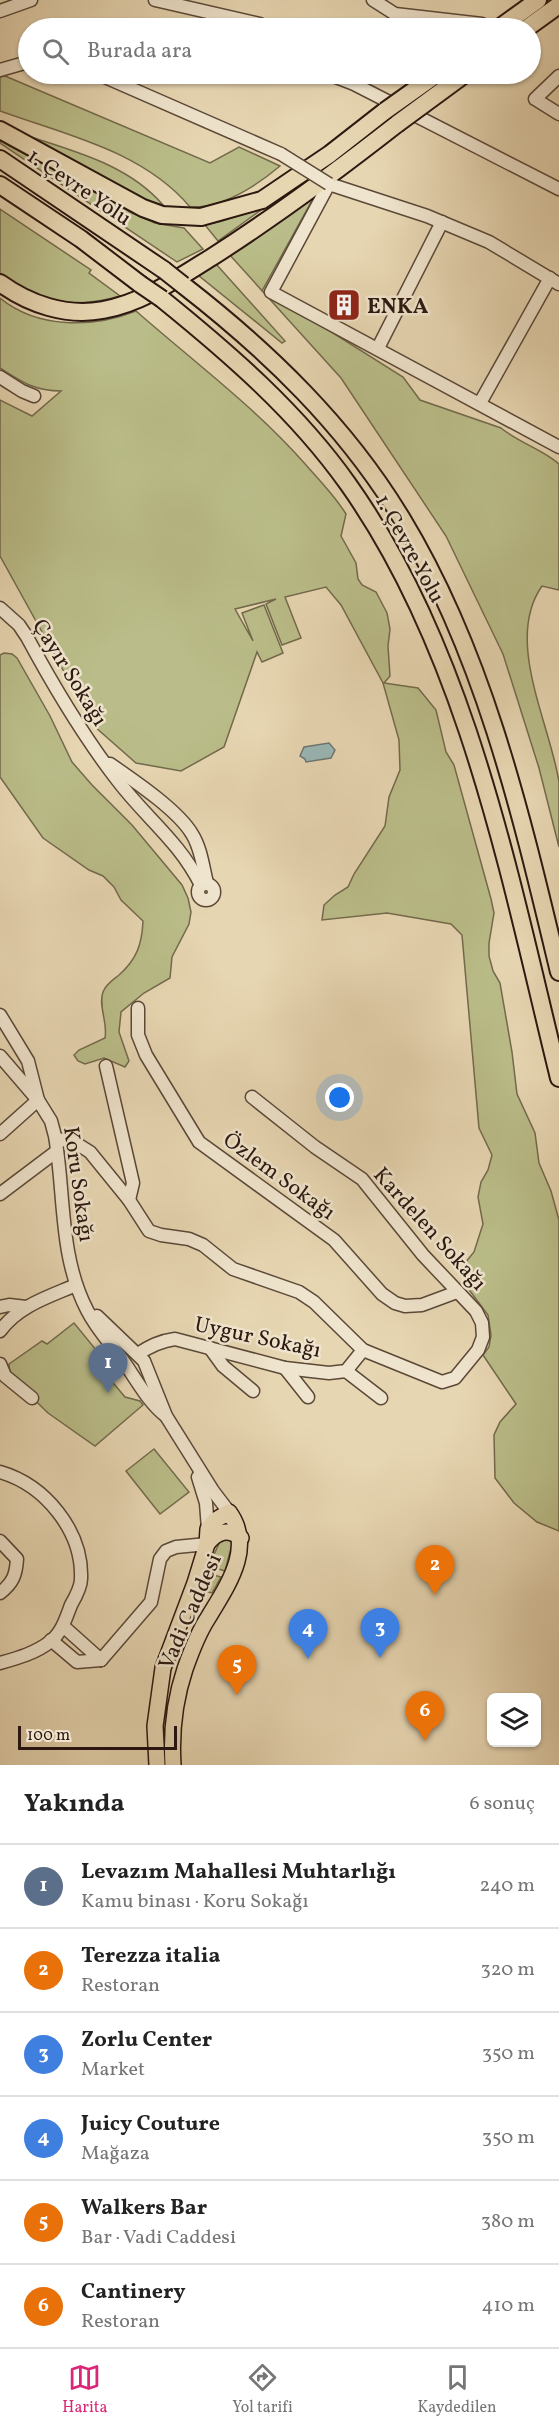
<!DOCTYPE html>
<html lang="tr">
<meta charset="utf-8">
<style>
:root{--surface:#fff;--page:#f6f6f6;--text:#222;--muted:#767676;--line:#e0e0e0;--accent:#db2777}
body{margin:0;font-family:Vollkorn,serif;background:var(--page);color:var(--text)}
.controls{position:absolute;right:18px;bottom:18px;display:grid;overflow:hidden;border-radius:9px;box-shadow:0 2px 4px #0004}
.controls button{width:54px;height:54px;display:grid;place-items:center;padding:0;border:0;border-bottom:2px solid var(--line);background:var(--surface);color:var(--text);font:30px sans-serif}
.scale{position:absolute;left:18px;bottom:15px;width:159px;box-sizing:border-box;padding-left:6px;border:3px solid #2c1810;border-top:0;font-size:16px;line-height:21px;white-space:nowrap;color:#2c1810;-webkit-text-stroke:4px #efe4cd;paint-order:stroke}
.you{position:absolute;left:340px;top:1098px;width:21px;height:21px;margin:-15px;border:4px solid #fff;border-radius:50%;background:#1a73e8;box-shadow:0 0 0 9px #1a73e833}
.badge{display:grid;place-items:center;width:39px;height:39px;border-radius:50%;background:var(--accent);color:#fff;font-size:20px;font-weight:700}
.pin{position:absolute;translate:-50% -50px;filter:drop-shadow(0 2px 3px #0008)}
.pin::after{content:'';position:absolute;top:32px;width:21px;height:18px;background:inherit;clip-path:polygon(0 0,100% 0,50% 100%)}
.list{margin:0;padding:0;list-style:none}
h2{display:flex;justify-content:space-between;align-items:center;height:78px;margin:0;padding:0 24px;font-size:26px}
h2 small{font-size:20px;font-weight:400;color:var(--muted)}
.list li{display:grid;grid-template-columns:39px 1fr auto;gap:18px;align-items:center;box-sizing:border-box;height:84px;padding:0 24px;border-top:2px solid var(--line)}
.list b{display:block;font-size:22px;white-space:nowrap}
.list p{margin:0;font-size:20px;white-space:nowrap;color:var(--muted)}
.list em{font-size:20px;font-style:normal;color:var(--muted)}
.icon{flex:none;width:33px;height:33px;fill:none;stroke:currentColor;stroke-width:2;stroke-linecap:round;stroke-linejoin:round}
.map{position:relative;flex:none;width:559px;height:1765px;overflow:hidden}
.search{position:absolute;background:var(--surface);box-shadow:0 2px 4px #0004;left:18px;right:18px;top:18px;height:66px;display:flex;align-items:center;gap:15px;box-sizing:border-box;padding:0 21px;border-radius:33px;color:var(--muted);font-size:22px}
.sheet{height:582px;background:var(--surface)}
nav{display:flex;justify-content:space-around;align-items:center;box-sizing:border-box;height:84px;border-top:2px solid var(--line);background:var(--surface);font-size:16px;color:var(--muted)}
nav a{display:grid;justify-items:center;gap:3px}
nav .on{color:var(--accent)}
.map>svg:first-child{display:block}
.green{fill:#babd89;stroke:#736a4c;stroke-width:1.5}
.water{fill:#9ab7b6;stroke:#6e7774;stroke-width:1.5}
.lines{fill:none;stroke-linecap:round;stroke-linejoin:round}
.minor-casing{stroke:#5b4838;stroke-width:15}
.major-casing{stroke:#2c1810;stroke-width:18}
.highway-casing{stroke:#2c1810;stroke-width:20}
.minor{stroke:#efe4cd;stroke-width:12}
.major{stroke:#e7d6b2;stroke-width:15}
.highway{stroke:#e7d6b2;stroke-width:16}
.minor-bridge-casing{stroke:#5b4838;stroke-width:15;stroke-linecap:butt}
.highway-bridge-casing{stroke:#2c1810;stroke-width:20;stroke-linecap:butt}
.minor-bridge{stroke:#efe4cd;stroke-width:12}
.highway-bridge{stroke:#e7d6b2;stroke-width:16}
.labels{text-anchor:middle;stroke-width:5;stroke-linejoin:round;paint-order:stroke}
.street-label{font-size:22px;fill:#2c1810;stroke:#efe4cd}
.poi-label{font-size:22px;font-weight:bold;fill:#2c1810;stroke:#efe4cd;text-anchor:start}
</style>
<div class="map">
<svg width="559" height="1765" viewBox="0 0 559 1765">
<rect width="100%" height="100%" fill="#e7d6b2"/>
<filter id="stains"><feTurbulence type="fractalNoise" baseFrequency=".00333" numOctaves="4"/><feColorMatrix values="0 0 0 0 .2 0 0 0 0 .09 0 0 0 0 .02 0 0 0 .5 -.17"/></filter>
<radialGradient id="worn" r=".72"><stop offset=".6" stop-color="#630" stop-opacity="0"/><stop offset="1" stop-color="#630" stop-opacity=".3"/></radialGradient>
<g class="green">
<path d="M5,76l205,87 29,-16 41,19c-25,21 -57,42 -90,41 -47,-56 -124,-72 -190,-96v-34z"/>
<path d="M16,132c52,18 110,30 147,73l-16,-4z"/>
<path d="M0,139l132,74 23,10 29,5 19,21 -26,13 -177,-119z"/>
<path d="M315,195l-53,96 25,13 116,73 17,23 81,28c18,15 41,21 58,36v126l-17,-4c-38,54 8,137 17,196 0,20 0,44 0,65l-20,-79 -36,-114 -57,-118 -105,-158 -113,-125z"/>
<path d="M259,208l2,2 -43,31 -13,-16 17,-4z"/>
<path d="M0,209l91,61 -2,3 31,23c-41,12 -89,11 -120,-23z"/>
<path d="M216,264l69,77 -3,2 -84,-68z"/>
<path d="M0,298c38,31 93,30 136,13 58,51 118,95 170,154 14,16 29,31 40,49l-5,22 15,27 2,16 4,6 14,7 11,21 3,16 -2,17 2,30 -6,7 34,5 18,22 10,42 8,13 37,134 3,14 -5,30v13l4,15 7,12 12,69 5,42 18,39 4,30 12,28 8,29v311l-22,-9 -23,-19 -19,-25 -1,-43 6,-13 16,-18 -33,-49 6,-8 2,-12 -3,-20 -21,-28 -2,-24 9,-11 9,-28 -5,-27 3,-15 7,-12 4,-15 -13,-27 -17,-193 -11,-11 -64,-11 -65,7 2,-15 11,-10 13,-8 6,-13 31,-48 4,-29 11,-27 -1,-30 -16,-57 -42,-78 -15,-18 -41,10 16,41 -19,7 -16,-41 10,-5 -41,10 18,32 -11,-28 22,-8 19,48 -21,9 -5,-10 -33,95 -43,24 -45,-8 -42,-37 -94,-170v-156l32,16 29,-25c-27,0 -39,-9 -61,-23z"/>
<path d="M4,653l8,1 5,4 33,58 22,46 20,23 40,40 50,60 6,13 3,14 -2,12 -17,33 -2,21 -26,15 -23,19 -2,20 10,29 -4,6 -21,-9 -19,6 -7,-3 -4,-6 5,-5 26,-12c3,-15 -7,-32 -2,-46 3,-8 10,-12 16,-17 18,-16 23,-31 24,-54l-22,-21 -7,-13 -11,-11 -14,-6 -46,-32 -43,-61v-122z"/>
<path d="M74,1323l27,33 3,16 21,25 15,4 3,4 -48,41 -47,-33 -38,-37 -1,-12 33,-23 5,3z"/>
<path d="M154,1449l35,43 -29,22 -34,-43z"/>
<path d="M221,1539h9l2,5 -7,27 -16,-5z"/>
<path d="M206,1573l15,4 -9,16 -12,-3z"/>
</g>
<path class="water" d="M329,743l6,7 -4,8 -25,4 -1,-3 -5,-3 4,-9z"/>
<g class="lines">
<defs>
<g id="minor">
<path d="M155,0l105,24 4,4"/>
<path d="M373,0l22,14 87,10"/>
<path d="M0,11l31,-11"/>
<path d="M0,70l28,-8"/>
<path d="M98,74l183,80"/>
<path d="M328,74l26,10 205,105"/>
<path d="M559,76l-24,23 24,15"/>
<path d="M559,284l-70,-42 -62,-26 -98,-32 -58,108 288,155"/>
<path d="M378,348l64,-126"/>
<path d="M0,377l22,14 12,5"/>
<path d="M480,403l70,-125"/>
<path d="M0,608l19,17 8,12c27,50 56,99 91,144 29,38 60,59 83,104"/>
<path d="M110,764c23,16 68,46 82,70 9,14 11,33 15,49"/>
<circle cx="206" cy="892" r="8"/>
<path d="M138,1008v27l8,20 53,87 135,98 48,54 13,9 10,3 17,-1 35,-13"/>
<path d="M0,1015l28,46 10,39 13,21 4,15c10,58 4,120 32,174 10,20 25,35 37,52 13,19 25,41 42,54"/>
<path d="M0,1056l37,43"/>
<path d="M106,1066l27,117 -4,17"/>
<path d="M0,1134l38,-34"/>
<path d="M56,1139l18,3 16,10 39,48 20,31 12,4 28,4 14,6 30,24 66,23 15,10 49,48 79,32 13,-4 23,-28 5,-13 -1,-14 -6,-12 -53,-56 -61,-76 -47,-32 -63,-50"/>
<path d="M0,1194l57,-43"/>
<path d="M0,1307l9,-2 17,2"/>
<path d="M97,1316l47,45 22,55 47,75 16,21"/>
<path d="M0,1331c18,-25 48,-34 76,-46"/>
<path d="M210,1348l13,18 30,25"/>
<path d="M138,1354c12,-8 22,-13 37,-15l110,29 44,5 17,-2 17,-21"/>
<path d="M0,1364l5,12 27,22"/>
<path d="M285,1368l23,29"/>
<path d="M346,1371l35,27"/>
<path d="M0,1472c45,13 83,59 81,107 0,8 -6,19 -10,26 -5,13 -9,27 -20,36 -15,12 -33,17 -51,22"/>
<path d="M198,1477l8,26 2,26"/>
<path d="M0,1541l17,18c-1,16 -4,24 -17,34"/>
<path d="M63,1626l38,34"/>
<path d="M51,1640l26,22 24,-2"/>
<path d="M101,1660l50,-58 9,-43 6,-8 10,-4 31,-3"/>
</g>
<g id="major">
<path d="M207,1544c10,-13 21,-16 34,-6"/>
<path d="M157,1765l-2,-39 8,-58 32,-85 12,-39 1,-15 6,-8 15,-9c26,36 -2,74 -21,106 -10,15 -17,34 -23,51 -10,30 -14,64 -12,96"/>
</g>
<g id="highway">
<path d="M499,28l39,-28"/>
<path d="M527,28l32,-23"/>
<path d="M0,130l143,78 19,7 39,2 61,-17 68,-46 55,-43"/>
<path d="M0,159l164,111"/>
<path d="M0,185l81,54 59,45"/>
<path d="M0,283c29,21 66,34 103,27 40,-7 75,-32 109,-53 64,-41 125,-86 185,-133"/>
<path d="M183,285c85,66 163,141 219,234 83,137 120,299 157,453"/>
<path d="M162,299c68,55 135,113 186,185 120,169 162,395 211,594"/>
</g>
</defs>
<use href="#minor" class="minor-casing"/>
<use href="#major" class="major-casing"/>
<use href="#highway" class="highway-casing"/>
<use href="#minor" class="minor"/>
<use href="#major" class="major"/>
<use href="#highway" class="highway"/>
<defs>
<path id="minor-bridge" d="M281,154l48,30"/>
<g id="highway-bridge">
<path d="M385,111l52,-37"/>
<path d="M397,124l68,-50"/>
<path d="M164,270l19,15"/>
<path d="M140,284l22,15"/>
</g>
</defs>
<use href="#minor-bridge" class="minor-bridge-casing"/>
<use href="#highway-bridge" class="highway-bridge-casing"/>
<use href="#minor-bridge" class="minor-bridge"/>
<use href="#highway-bridge" class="highway-bridge"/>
</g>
<defs>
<symbol id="building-square" viewBox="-11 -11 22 22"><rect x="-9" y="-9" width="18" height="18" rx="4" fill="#8f2418" stroke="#efe4cd"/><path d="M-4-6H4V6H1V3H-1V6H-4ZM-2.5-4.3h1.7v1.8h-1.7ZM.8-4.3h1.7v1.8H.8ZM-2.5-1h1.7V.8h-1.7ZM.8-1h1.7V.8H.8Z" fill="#fff"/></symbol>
</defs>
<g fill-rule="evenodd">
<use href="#building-square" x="325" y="286" width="38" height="38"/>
</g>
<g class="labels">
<g class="street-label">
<text transform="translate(80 186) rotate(34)" y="8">1. Çevre Yolu</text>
<text transform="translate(411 548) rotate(61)" y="8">1. Çevre Yolu</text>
<text transform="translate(71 672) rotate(58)" y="8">Çayır Sokağı</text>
<text transform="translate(280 1175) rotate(36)" y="8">Özlem Sokağı</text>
<text transform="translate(80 1184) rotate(82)" y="8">Koru Sokağı</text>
<text transform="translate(431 1228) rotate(48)" y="8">Kardelen Sokağı</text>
<text transform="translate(258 1336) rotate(12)" y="8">Uygur Sokağı</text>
<text transform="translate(189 1611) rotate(-66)" y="8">Vadi Caddesi</text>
</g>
<g class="poi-label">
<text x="367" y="313">ENKA</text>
</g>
</g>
<rect width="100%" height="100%" filter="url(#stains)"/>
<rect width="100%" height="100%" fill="url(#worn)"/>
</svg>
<div class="controls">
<button><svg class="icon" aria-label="layers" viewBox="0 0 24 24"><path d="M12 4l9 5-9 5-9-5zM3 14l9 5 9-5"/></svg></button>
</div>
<div class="scale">100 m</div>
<div class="you"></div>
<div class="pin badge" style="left:108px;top:1393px;background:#5c6f8a">1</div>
<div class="pin badge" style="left:435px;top:1595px;background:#e8710a">2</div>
<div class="pin badge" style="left:380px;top:1658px;background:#3f7fe0">3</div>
<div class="pin badge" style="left:308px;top:1659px;background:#3f7fe0">4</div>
<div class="pin badge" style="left:237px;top:1695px;background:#e8710a">5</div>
<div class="pin badge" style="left:425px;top:1741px;background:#e8710a">6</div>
<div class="search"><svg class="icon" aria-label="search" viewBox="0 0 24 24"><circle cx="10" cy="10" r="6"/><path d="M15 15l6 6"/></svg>Burada ara</div>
</div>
<section class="sheet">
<h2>Yakında<small>6 sonuç</small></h2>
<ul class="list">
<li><span class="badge" style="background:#5c6f8a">1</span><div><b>Levazım Mahallesi Muhtarlığı</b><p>Kamu binası · Koru Sokağı</p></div><em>240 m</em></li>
<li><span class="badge" style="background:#e8710a">2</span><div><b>Terezza italia</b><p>Restoran</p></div><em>320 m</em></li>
<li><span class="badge" style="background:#3f7fe0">3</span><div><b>Zorlu Center</b><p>Market</p></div><em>350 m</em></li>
<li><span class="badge" style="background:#3f7fe0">4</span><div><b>Juicy Couture</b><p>Mağaza</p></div><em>350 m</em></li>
<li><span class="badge" style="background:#e8710a">5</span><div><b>Walkers Bar</b><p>Bar · Vadi Caddesi</p></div><em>380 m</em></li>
<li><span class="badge" style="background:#e8710a">6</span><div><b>Cantinery</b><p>Restoran</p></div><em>410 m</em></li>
</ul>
</section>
<nav>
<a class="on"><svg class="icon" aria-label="map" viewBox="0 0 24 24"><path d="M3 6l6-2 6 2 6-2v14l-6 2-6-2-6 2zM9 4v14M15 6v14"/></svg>Harita</a>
<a><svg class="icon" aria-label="directions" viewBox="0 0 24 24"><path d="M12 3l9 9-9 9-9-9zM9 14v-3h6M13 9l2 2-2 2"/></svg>Yol tarifi</a>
<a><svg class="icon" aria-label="saved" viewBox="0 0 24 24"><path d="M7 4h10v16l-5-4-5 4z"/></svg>Kaydedilen</a>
</nav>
